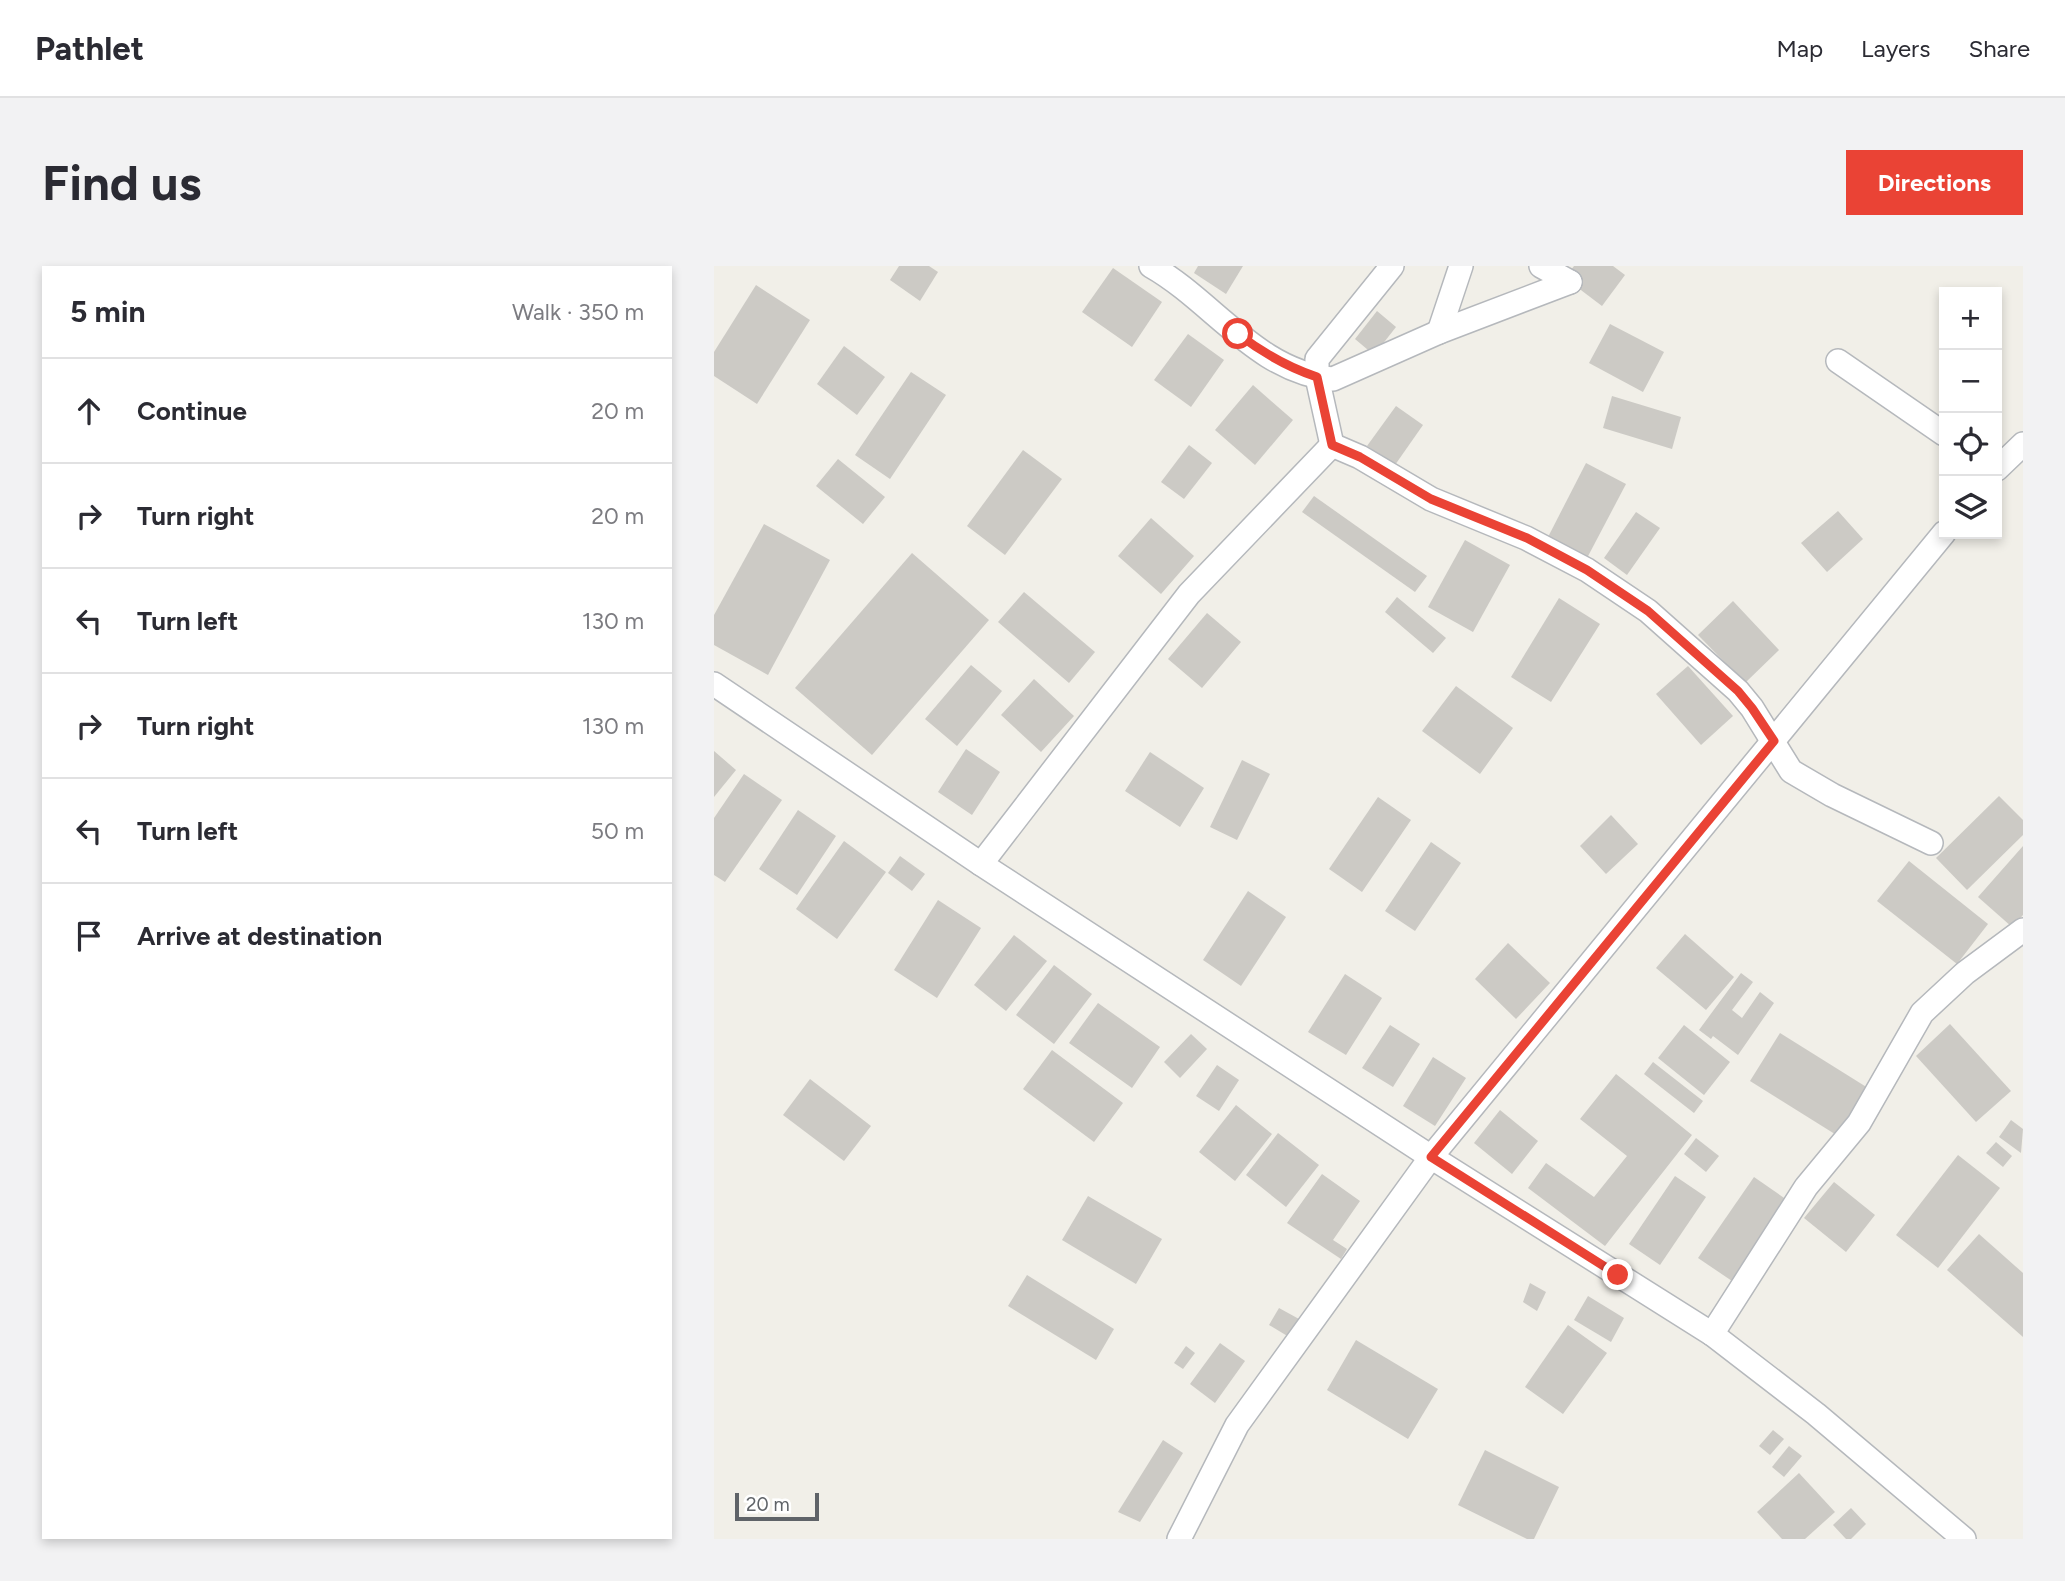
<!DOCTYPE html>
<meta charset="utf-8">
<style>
:root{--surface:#fff;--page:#f2f2f3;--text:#2b2b33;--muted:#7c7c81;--line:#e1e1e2;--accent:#ea4335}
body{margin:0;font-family:Figtree,sans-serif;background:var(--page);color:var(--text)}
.controls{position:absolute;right:21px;top:21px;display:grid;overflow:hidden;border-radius:0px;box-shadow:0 4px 10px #0003}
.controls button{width:63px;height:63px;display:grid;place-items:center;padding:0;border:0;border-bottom:2px solid var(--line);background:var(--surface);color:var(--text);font:35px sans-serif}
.scale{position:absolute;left:21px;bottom:18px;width:84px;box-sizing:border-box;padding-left:7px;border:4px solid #5f6368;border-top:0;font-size:19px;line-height:24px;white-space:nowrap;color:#5f6368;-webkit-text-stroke:5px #fff;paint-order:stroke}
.stop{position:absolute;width:21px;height:21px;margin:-16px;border:5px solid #ea4335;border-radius:50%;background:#fff}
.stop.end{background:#ea4335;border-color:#fff;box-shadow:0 2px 7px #0008}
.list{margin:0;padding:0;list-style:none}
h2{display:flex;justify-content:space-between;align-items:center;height:91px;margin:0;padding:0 28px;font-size:30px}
h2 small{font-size:23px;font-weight:400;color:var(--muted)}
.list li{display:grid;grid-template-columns:46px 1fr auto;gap:21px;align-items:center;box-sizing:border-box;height:105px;padding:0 28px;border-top:2px solid var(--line)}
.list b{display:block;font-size:26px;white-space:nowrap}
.list em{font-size:23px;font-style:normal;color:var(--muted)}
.icon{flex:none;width:38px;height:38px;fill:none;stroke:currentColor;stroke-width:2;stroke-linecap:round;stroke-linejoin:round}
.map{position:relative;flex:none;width:1309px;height:1273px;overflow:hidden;border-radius:0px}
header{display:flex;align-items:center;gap:42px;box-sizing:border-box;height:98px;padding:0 35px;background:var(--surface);border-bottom:2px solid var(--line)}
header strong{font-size:33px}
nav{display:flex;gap:38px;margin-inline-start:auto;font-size:24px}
.intro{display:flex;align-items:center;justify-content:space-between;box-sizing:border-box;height:168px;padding:0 42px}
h1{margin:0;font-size:49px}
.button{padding:18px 32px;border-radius:0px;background:var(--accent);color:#fff;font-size:24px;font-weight:700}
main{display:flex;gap:42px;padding:0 42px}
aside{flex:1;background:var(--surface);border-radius:0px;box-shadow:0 4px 10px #0003}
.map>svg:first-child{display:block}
.building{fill:#cccac5}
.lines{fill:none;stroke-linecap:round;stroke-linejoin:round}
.street-casing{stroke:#b5b8bc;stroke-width:26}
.street{stroke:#fff;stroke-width:23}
.route{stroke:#ea4335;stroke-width:9}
</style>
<header>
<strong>Pathlet</strong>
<nav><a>Map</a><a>Layers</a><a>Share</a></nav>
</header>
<div class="intro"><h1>Find us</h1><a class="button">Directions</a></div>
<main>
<aside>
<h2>5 min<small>Walk · 350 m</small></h2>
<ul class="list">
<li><svg class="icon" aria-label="ahead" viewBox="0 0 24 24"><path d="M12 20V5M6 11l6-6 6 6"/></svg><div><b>Continue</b></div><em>20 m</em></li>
<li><svg class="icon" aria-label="right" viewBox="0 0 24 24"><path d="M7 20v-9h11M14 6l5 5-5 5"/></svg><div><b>Turn right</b></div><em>20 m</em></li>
<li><svg class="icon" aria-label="left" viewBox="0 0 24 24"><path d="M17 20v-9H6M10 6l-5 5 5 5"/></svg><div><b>Turn left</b></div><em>130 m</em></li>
<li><svg class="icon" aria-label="right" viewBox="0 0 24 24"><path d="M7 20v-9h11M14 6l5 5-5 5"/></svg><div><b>Turn right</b></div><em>130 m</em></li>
<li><svg class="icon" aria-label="left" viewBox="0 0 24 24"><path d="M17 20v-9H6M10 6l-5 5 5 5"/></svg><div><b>Turn left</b></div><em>50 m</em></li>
<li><svg class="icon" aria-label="arrive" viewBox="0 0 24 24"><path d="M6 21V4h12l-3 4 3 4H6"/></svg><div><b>Arrive at destination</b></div></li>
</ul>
</aside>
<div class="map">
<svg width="1309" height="1273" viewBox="0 0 1309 1273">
<rect width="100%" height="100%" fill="#f1efe8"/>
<g class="building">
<path d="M185,0h30l9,6 -18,29 -30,-21z"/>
<path d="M484,0h45l-17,28 -32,-21z"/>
<path d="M860,0h39l12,9 -23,31 -37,-28z"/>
<path d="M399,2l49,34 -30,45 -50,-35z"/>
<path d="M42,19l54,35 -53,84 -43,-28v-24z"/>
<path d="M663,45l19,16 -22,28 -19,-16z"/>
<path d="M896,58l54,28 -21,40 -54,-29z"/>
<path d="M474,68l36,26 -33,47 -37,-27z"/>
<path d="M130,80l41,31 -28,38 -40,-31z"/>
<path d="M197,106l35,23 -56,84 -35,-24z"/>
<path d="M539,119l40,35 -38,45 -40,-35z"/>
<path d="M898,130l69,21 -9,32 -69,-21z"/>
<path d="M682,140l27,19 -28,40 -28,-19z"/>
<path d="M475,179l23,18 -28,36 -23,-17z"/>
<path d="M309,184l39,29 -57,76 -38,-29z"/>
<path d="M124,193l47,38 -22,27 -47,-38z"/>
<path d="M872,197l40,21 -40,76 -39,-21z"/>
<path d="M600,230l113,80 -12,16 -113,-80z"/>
<path d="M1124,245l25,28 -36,33 -26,-29z"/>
<path d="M922,246l24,16 -33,47 -23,-17z"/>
<path d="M437,252l43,38 -33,38 -43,-38z"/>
<path d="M50,258l66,36 -62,115 -54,-30v-30z"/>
<path d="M751,274l45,25 -37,67 -45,-25z"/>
<path d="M198,287l77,67 -117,135 -77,-67z"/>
<path d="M310,326l71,60 -26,31 -71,-61z"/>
<path d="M683,331l49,41 -13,15 -48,-41z"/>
<path d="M845,332l41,26 -49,78 -40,-25z"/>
<path d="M1019,335l46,49 -34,33 -47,-48z"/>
<path d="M493,347l34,29 -39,46 -34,-29z"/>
<path d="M257,399l31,26 -45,55 -32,-27z"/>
<path d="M974,400l45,50 -32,29 -45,-51z"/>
<path d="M320,413l40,37 -33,36 -40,-37z"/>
<path d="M742,420l57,42 -33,46 -58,-43z"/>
<path d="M252,483l34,23 -28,43 -34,-23z"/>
<path d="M0,485l22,19 -22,27z"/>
<path d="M436,486l54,36 -24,39 -55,-36z"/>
<path d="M528,494l28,14 -33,66 -27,-13z"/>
<path d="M30,508l38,26 -57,82 -11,-7v-57z"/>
<path d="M1285,530l24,24v15l-56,55 -31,-32z"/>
<path d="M664,531l33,23 -49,72 -33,-23z"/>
<path d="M84,544l38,26 -39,59 -38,-26z"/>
<path d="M897,549l27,29 -32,30 -26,-28z"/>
<path d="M130,575l42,31 -49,67 -41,-30z"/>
<path d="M717,576l30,21 -46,68 -30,-20z"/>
<path d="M1309,580v69l-11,12 -34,-30z"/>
<path d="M186,590l25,18 -13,17 -24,-18z"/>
<path d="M1195,595l79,63 -31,40 -80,-63z"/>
<path d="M534,625l38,26 -45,69 -38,-26z"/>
<path d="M224,634l43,28 -44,70 -43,-28z"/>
<path d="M971,668l49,43 -28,33 -50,-42z"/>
<path d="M300,669l33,26 -41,50 -32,-26z"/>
<path d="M794,677l42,40 -34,36 -41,-40z"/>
<path d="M340,699l38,29 -38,50 -38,-29z"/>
<path d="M1027,707l12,9 -21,28 10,8 18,-26 14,11 -36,52 -25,-19 -2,3 -12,-9z"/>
<path d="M631,708l37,24 -36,57 -38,-23z"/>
<path d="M384,737l62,44 -28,41 -63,-45z"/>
<path d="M1236,758l61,67 -35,31 -60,-66z"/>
<path d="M676,759l30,19 -27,43 -31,-19z"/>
<path d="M970,759l46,37 -26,33 -46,-37z"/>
<path d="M1066,767l88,55 -30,48 -88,-55z"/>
<path d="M477,768l16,15 -27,29 -16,-16z"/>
<path d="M338,784l71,53 -29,39 -71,-53z"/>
<path d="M719,791l33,21 -31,48 -32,-20z"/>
<path d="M939,796l50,39 -9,12 -50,-39z"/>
<path d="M503,799l22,15 -20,31 -23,-15z"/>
<path d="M902,808l76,61 -87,111 -77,-58 18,-25 48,34 33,-41 -47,-37z"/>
<path d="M96,813l61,47 -27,35 -61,-46z"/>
<path d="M522,839l36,29 -37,47 -36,-29z"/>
<path d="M786,844l38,31 -26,33 -38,-31z"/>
<path d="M1297,854l12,9 -2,24 -22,-16z"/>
<path d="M564,867l41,32 -33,42 -40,-32z"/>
<path d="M982,872l23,18 -13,16 -22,-18z"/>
<path d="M1282,876l16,14 -9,11 -17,-14z"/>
<path d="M1244,889l42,33 -62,80 -42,-33z"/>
<path d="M608,908l38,27 -27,39 14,9 -6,10 -54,-36z"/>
<path d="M961,910l31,21 -46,68 -31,-21z"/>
<path d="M1040,911l33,23 -55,81 -34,-23z"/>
<path d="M1120,916l41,33 -29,37 -42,-34z"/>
<path d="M374,930l74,43 -26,45 -74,-44z"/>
<path d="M1265,968l44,39v64l-76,-67z"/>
<path d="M313,1009l87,54 -18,31 -88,-54z"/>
<path d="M816,1017l16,9 -9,19 -14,-9z"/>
<path d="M874,1030l36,22 -13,24 -37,-22z"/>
<path d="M565,1042l20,11 -10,18 -20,-12z"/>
<path d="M854,1059l39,28 -44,61 -38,-27z"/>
<path d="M642,1074l82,49 -30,50 -81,-49z"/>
<path d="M506,1077l25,18 -30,42 -25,-19z"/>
<path d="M472,1080l9,7 -12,16 -9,-6z"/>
<path d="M1059,1164l11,9 -14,16 -11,-9z"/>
<path d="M449,1174l20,13 -43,69 -22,-10z"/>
<path d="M1075,1180l13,10 -18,21 -12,-10z"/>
<path d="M771,1184l74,37 -25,52h-7l-69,-34z"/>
<path d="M1085,1207l36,39 -30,27h-23l-25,-27z"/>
<path d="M1137,1242l15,16 -15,15h-5l-13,-14z"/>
</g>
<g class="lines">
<defs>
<g id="street">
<path d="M437,0c62,35 106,106 182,113l106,-47 131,-50"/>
<path d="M827,0l29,16"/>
<path d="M725,66l22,-66"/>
<path d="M1124,95l106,73"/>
<path d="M618,179l28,12 71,42 95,39 61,32 61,41 90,80 14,17 39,63 41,24 99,48"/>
<path d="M618,179l-15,-68v-18l75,-93"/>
<path d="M1283,203l26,-25"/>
<path d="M0,418l267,180 450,293 281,177 104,80 148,125"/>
<path d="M267,598l208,-270 143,-149"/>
<path d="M998,1068l94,-147 53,-64 63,-110 43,-40 58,-43"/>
<path d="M465,1273l58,-114 194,-268 513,-624"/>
</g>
</defs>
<use href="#street" class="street-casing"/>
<use href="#street" class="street"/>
</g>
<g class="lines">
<path class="route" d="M524,68c25,19 49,33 79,43l15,68 28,12 71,42 96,39 60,32 61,41 90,80 14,17 22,33 -343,416 187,118"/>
</g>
</svg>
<div class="controls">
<button>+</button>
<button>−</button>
<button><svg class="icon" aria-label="locate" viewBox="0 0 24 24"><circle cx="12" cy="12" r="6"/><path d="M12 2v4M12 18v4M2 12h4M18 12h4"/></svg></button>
<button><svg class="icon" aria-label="layers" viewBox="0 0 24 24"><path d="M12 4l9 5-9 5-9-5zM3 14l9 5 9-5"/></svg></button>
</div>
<div class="scale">20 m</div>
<div class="stop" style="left:524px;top:68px"></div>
<div class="stop end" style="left:904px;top:1009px"></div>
</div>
</main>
